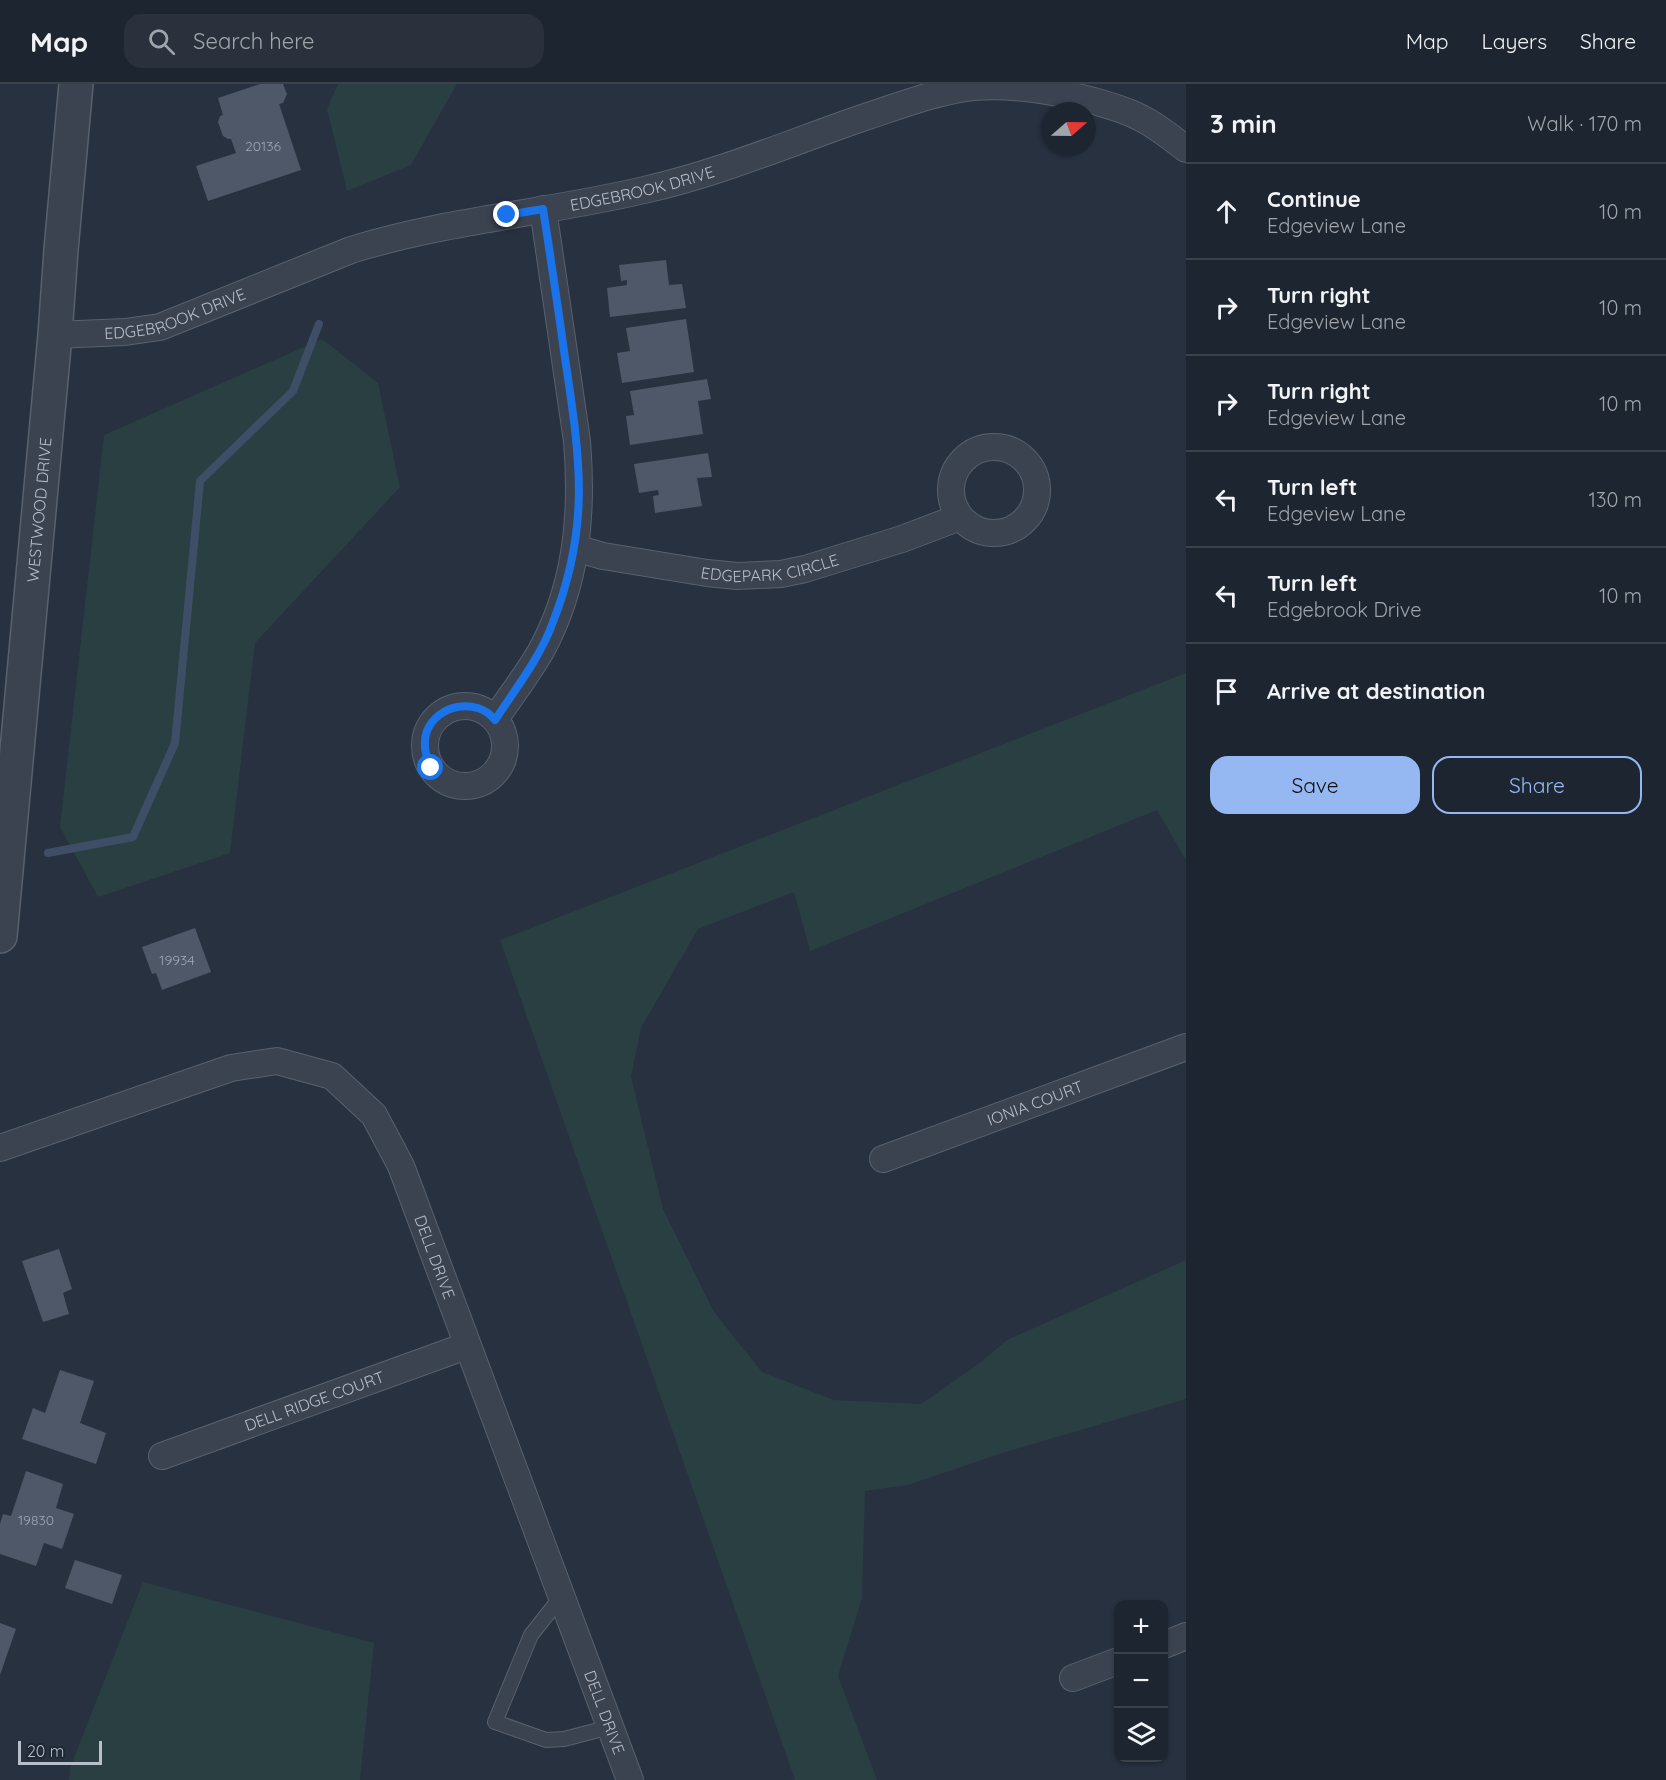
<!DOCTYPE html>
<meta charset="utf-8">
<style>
:root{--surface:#1d2530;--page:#2a313c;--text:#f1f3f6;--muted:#a0a5ab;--line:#3b424c;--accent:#95b7f2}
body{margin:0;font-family:Quicksand,sans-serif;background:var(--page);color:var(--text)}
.controls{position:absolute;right:18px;bottom:18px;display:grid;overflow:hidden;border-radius:12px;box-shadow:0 2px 4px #0004}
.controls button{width:54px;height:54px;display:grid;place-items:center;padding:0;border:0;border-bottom:2px solid var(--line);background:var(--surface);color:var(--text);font:30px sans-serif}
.compass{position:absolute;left:1042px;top:18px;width:54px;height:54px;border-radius:50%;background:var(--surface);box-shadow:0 2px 4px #0004;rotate:70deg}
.scale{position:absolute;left:18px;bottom:15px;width:84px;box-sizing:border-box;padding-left:6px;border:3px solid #b8bfca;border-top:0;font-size:16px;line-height:21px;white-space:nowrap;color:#b8bfca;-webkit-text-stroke:4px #202835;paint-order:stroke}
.stop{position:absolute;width:18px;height:18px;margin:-14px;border:4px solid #1a73e8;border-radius:50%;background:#fff}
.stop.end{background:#1a73e8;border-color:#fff;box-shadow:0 2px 6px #0008}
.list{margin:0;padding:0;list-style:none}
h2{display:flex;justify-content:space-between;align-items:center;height:78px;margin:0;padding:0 24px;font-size:26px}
h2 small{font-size:20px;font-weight:400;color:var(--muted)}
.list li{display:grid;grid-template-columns:39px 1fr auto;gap:18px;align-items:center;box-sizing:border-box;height:96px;padding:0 24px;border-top:2px solid var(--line)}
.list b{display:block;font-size:22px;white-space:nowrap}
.list p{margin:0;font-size:20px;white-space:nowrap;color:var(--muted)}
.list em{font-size:20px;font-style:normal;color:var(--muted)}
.actions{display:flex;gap:12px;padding:18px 24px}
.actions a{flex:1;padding:14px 0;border:2px solid var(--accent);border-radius:18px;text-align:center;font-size:21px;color:var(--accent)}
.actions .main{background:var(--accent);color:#111}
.icon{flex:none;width:33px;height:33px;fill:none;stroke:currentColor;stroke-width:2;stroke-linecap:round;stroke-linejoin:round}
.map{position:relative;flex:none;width:1186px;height:1696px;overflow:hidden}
header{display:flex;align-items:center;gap:36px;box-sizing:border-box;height:84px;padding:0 30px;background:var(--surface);border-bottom:2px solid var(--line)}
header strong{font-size:28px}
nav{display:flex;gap:33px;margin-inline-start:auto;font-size:21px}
.search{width:420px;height:54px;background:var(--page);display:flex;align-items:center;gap:15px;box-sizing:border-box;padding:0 21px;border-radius:18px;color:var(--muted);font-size:22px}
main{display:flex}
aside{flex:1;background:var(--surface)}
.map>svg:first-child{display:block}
.green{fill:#2a3f42}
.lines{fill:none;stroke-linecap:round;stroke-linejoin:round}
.stream{stroke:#3f4e67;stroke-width:8}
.building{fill:#4e5868}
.service-casing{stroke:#59616d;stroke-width:16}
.minor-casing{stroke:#59616d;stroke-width:28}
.tertiary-casing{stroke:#59616d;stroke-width:36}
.service{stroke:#3b4350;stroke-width:14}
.minor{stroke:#3b4350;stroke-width:26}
.tertiary{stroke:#3b4350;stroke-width:33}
.route{stroke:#1a73e8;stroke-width:8}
.labels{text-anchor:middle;stroke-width:6;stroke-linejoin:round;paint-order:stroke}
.number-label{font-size:14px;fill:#9ea5b2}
.street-label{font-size:16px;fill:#b8bfca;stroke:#202835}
</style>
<header>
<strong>Map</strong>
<div class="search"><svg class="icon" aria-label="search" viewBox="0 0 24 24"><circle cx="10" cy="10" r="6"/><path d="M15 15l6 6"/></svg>Search here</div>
<nav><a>Map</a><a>Layers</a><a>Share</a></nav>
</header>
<main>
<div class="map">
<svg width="1186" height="1696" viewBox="0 0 1186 1696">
<rect width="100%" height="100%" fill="#273140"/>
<g class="green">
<path d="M338,0h119l-46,81 -64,26 -20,-82z"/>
<path d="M322,255l56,44 22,104 -145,156 -25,210 -132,44 -38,-70 44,-392z"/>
<path d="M1186,589v187l-29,-50 -347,141 -16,-59 -96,37 -57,99 -10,49 32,132 51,103 48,60 72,28 87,4 60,-42 26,-22 179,-80v139l-187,55 -91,31 -43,6 -3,107 -24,78 39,104h-82l-295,-840z"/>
<path d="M143,1498l231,61 -14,137h-291l1,-12z"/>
</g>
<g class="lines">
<path class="stream" d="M48,769l85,-16 42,-94 25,-262 93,-90 26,-67"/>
</g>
<g class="building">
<path d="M260,0h23l4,10 -4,9 -4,1 22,66 -93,31 -12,-35 40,-13 -5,-14h-3l-5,-3 -5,-14 2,-6 3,-1 -5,-17z"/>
<path d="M666,176l3,25 13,-1 4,24 -76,9 -3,-29 20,-3v-5l-6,1 -2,-16z"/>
<path d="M686,235l8,53 -72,11 -5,-30 13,-2 -4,-23z"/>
<path d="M707,295l4,20 -13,2 5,33 -73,11 -4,-29 8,-1 -4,-24z"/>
<path d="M708,369l4,24 -15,1 5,28 -47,7 -2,-17 6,-1 -1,-5 -19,3 -5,-29z"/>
<path d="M195,844l16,44 -49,18 -6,-17 -4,1 -10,-27z"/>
<path d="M59,1165l13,40 -9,4 6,21 -26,8 -21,-61z"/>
<path d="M60,1286l34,11 -14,42 26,10 -10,31 -74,-25 11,-31 12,5z"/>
<path d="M26,1387l37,13 -7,24 18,6 -12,35 -18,-6 -8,23 -36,-12v-30l3,-10 8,2z"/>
<path d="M75,1476l47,15 -10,29 -47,-16z"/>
<path d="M0,1539l16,6 -16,46z"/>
</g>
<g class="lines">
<defs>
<path id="service" d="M561,1513l-30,38 -36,87 51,18 18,-1 46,-12"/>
<g id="minor">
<path id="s1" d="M55,251l70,-3 35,-5 191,-77c96,-30 196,-37 293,-60 77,-17 150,-49 224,-74 34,-11 70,-25 105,-29 42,-3 81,4 121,14 16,5 33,9 47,17 16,8 31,20 45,31"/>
<circle cx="994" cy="406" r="43"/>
<path id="s2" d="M575,464l28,8 104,17 30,3 44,-2 24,-5 97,-30 58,-22"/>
<circle cx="465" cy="662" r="40"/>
<path d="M495,635c15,-22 32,-44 46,-68 36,-66 42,-137 36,-210l-34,-232"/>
<path id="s3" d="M0,1064l231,-80 46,-7 55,15 42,39 27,51 229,614"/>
<path id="s4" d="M883,1075l303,-112"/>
<path id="s5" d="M162,1372l304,-110"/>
<path d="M1164,1561l22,-9"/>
<path d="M1073,1594l45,-17"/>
</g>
<g id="tertiary">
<path id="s6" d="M0,852l55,-601 6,-85 15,-166"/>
</g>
</defs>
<use href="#service" class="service-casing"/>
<use href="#minor" class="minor-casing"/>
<use href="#tertiary" class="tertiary-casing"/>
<use href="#service" class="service"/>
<use href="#minor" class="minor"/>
<use href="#tertiary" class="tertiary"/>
</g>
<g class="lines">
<path class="route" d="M431,684c-5,-11 -9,-24 -4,-37 11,-27 50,-34 68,-11 21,-32 45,-62 58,-98 38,-97 27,-164 12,-264 -7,-50 -14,-99 -22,-149l-36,6"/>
</g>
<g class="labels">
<g class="number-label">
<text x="263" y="67">20136</text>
<text x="177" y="881">19934</text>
<text x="36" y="1441">19830</text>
</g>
<g class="street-label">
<text dy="6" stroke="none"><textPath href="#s1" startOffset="609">EDGEBROOK DRIVE</textPath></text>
<text dy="6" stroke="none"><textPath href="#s1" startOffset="123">EDGEBROOK DRIVE</textPath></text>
<text dy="6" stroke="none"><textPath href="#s6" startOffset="428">WESTWOOD DRIVE</textPath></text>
<text dy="6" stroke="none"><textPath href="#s2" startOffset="198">EDGEPARK CIRCLE</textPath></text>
<text dy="6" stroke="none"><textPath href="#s4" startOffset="162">IONIA COURT</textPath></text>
<text dy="6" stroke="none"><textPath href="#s3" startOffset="560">DELL DRIVE</textPath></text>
<text dy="6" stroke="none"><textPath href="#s5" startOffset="162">DELL RIDGE COURT</textPath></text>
<text dy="6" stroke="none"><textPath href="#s3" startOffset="1046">DELL DRIVE</textPath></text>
</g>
</g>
</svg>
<div class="controls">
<button>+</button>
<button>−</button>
<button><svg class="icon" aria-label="layers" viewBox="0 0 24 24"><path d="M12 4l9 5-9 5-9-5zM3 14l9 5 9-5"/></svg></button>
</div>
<svg class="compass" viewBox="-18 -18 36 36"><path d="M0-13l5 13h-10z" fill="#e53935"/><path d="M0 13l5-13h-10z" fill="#a0a5ab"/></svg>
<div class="scale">20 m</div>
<div class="stop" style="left:431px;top:684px"></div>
<div class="stop end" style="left:507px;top:131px"></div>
</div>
<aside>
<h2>3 min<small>Walk · 170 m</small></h2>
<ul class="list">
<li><svg class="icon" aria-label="ahead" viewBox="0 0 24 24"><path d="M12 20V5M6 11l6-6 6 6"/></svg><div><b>Continue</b><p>Edgeview Lane</p></div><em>10 m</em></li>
<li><svg class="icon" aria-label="right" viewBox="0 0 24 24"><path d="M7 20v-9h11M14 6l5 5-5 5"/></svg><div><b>Turn right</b><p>Edgeview Lane</p></div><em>10 m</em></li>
<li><svg class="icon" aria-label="right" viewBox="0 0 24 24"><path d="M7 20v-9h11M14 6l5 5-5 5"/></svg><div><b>Turn right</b><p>Edgeview Lane</p></div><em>10 m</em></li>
<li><svg class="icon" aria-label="left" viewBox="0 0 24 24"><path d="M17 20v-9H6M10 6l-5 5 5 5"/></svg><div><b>Turn left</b><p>Edgeview Lane</p></div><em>130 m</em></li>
<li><svg class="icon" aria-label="left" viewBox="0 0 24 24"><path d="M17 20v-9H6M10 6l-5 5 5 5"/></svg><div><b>Turn left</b><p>Edgebrook Drive</p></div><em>10 m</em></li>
<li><svg class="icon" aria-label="arrive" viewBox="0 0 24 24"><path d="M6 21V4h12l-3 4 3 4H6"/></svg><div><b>Arrive at destination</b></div></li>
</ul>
<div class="actions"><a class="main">Save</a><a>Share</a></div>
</aside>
</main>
